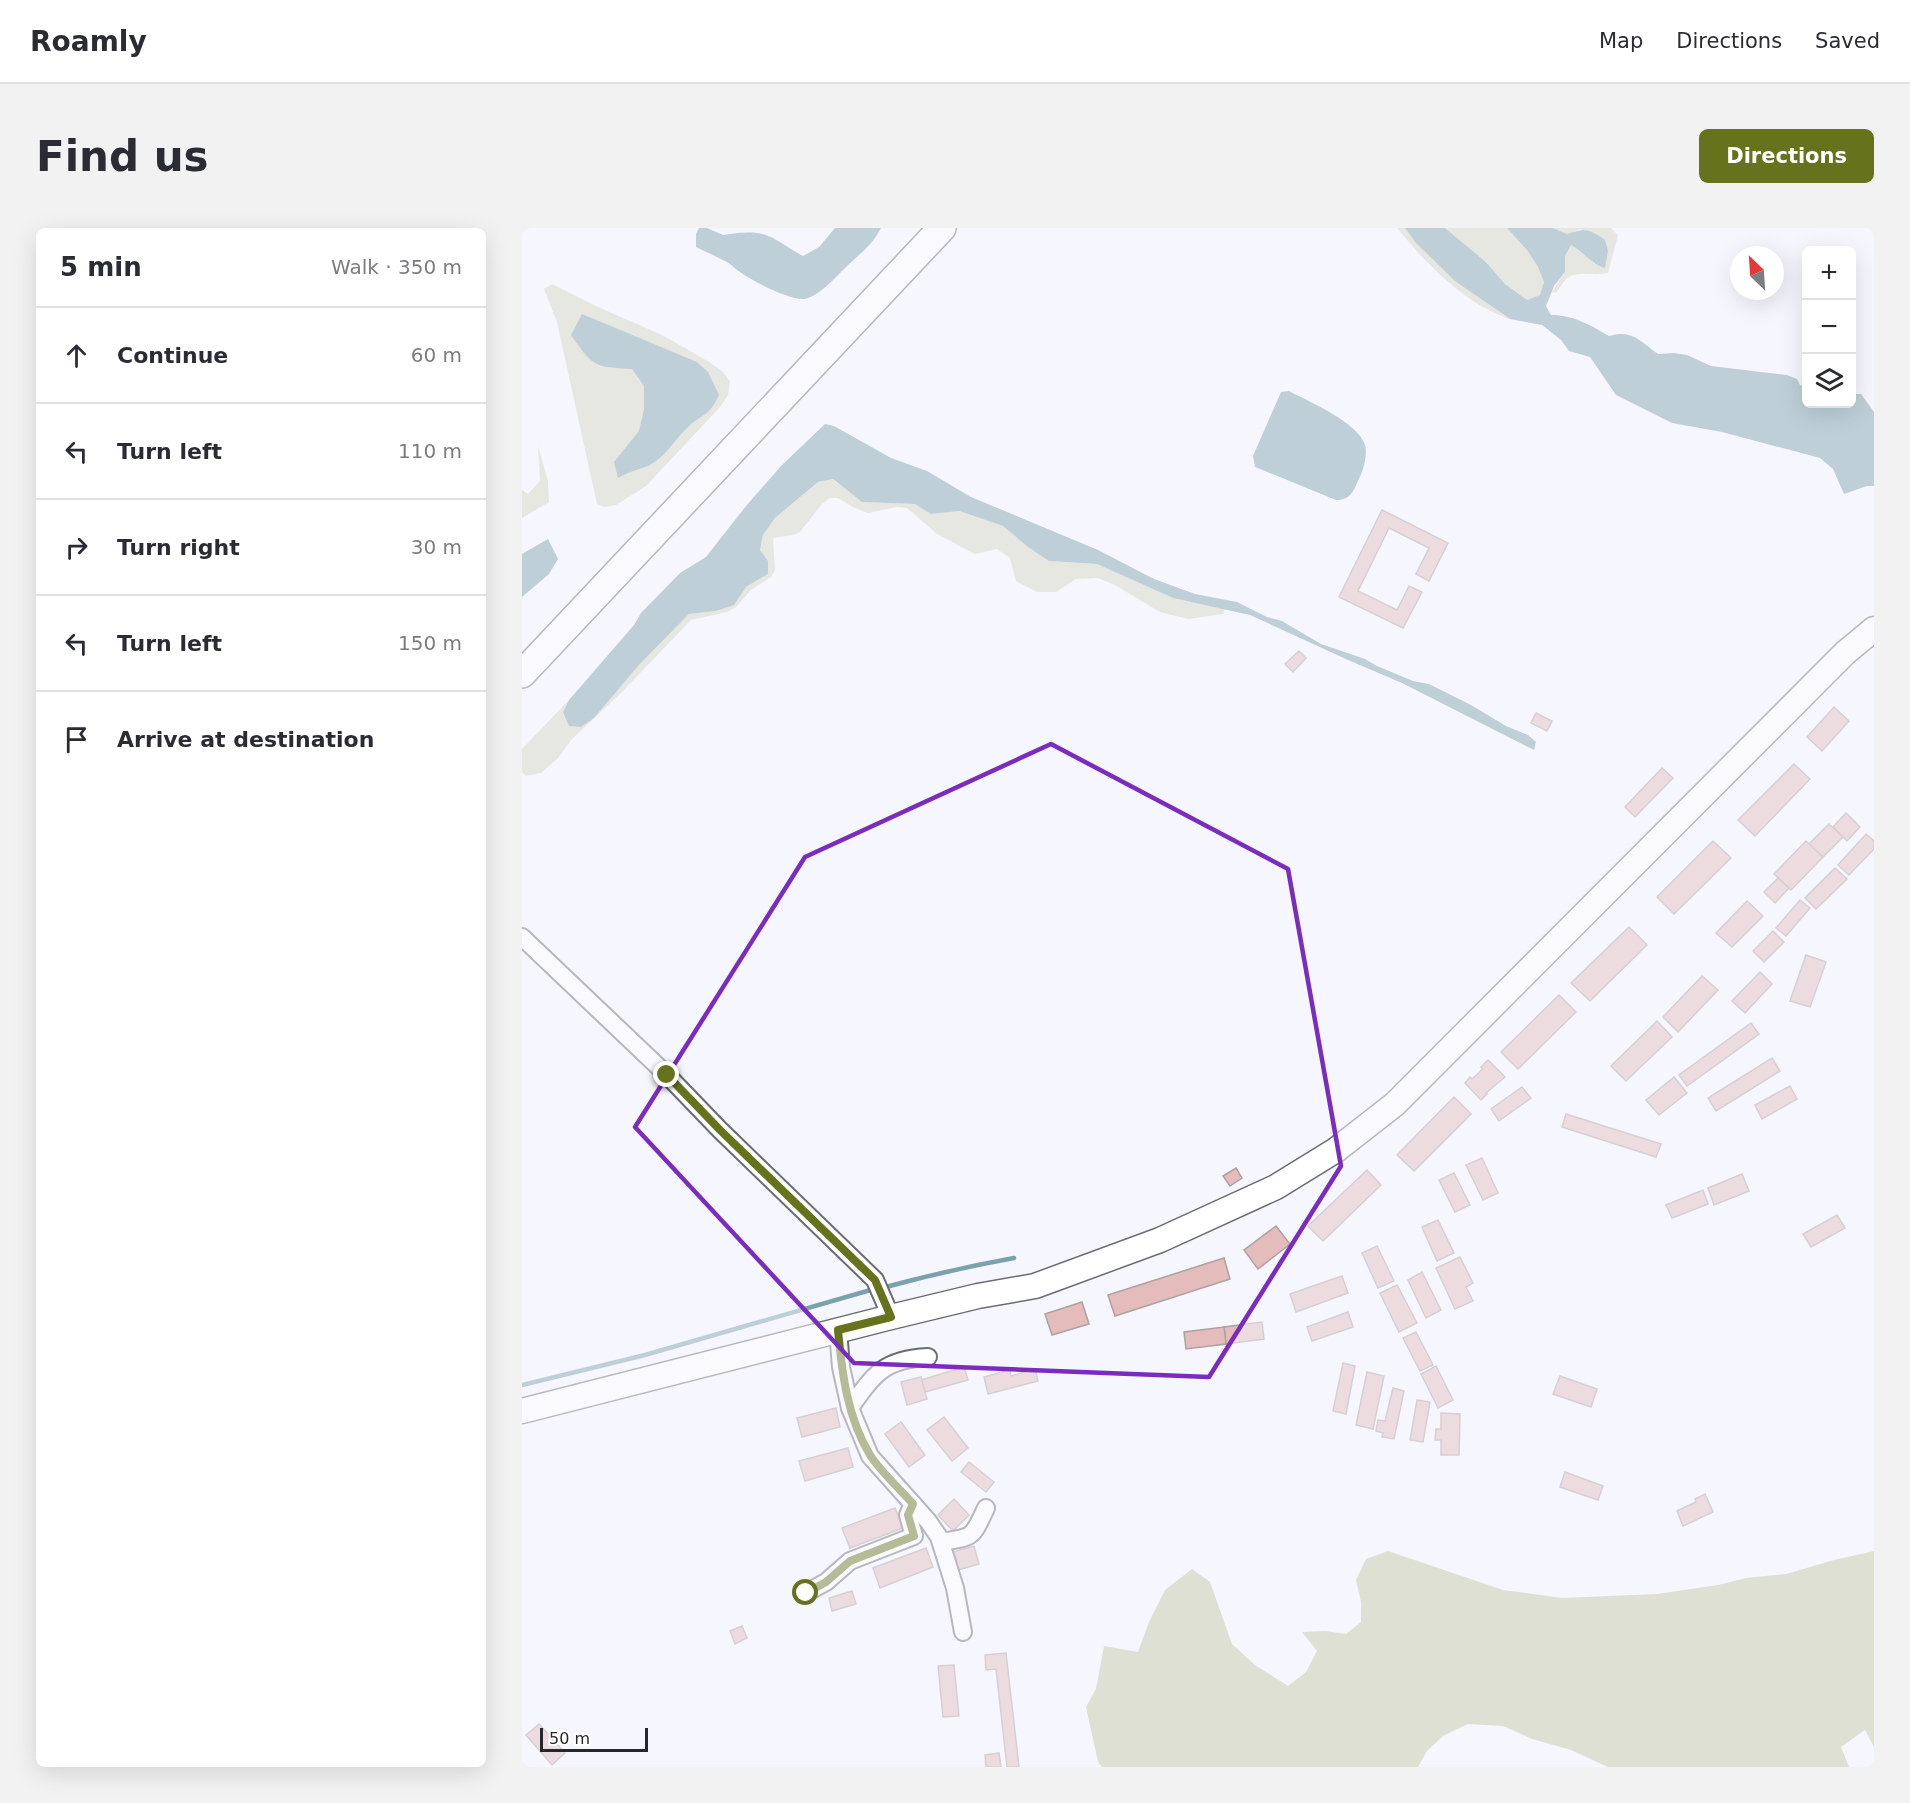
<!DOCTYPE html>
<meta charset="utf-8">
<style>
:root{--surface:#fff;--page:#f2f2f3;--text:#2b2b33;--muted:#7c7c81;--line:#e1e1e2;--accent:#67721c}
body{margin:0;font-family:"DejaVu Sans",sans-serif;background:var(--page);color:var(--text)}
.controls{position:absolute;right:18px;top:18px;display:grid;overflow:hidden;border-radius:9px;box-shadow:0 6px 24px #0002}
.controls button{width:54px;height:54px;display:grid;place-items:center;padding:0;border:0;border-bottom:2px solid var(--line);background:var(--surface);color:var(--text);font:30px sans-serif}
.compass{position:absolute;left:1208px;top:18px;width:54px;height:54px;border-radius:50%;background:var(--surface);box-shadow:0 6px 24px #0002;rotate:335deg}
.scale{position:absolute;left:18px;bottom:15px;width:108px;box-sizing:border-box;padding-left:6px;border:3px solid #27272b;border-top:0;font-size:16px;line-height:21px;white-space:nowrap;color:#27272b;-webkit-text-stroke:4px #fff;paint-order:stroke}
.stop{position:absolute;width:18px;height:18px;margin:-14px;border:4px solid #67721c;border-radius:50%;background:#fff}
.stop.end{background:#67721c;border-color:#fff;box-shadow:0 2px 6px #0008}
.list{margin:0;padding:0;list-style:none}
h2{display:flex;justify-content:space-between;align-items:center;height:78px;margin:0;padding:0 24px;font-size:26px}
h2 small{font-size:20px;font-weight:400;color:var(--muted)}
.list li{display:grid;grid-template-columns:39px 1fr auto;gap:18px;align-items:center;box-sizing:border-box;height:96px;padding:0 24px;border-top:2px solid var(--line)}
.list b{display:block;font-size:22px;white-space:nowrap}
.list em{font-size:20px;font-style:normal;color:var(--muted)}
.icon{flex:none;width:33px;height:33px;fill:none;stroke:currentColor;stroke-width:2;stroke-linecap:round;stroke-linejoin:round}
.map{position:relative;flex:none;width:1352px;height:1539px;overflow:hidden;border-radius:9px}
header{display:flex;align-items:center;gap:36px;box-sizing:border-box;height:84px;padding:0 30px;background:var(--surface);border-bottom:2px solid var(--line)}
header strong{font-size:28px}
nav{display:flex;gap:33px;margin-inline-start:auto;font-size:21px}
.intro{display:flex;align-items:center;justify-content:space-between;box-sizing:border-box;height:144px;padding:0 36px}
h1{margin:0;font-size:42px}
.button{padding:15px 27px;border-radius:9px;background:var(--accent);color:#fff;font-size:21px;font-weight:700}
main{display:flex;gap:36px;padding:0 36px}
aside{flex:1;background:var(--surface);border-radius:9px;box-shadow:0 6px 24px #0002}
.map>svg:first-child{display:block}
.green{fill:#d3d4bc}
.forest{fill:#c3c5a3}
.water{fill:#7aa1ac}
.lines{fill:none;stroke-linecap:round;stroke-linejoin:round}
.stream{stroke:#7aa1ac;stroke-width:4.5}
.building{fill:#e3bcbb;stroke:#aea2a1;stroke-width:1.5}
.minor-casing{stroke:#6a6c74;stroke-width:20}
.secondary-casing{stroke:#6a6c74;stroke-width:27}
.primary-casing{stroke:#6a6c74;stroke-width:30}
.minor{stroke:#fff;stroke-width:16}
.secondary{stroke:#fff;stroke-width:24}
.primary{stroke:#fff;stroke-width:27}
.route{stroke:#67721c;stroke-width:8}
.marked{fill:none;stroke:#7b2cbf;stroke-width:4.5;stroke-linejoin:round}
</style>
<header>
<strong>Roamly</strong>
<nav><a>Map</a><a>Directions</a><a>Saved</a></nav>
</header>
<div class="intro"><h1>Find us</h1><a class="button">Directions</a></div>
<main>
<aside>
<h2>5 min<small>Walk · 350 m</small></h2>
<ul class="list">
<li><svg class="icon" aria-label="ahead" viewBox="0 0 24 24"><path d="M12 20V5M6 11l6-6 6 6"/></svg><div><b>Continue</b></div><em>60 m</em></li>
<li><svg class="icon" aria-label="left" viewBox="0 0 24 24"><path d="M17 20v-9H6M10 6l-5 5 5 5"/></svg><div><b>Turn left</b></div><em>110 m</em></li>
<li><svg class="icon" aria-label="right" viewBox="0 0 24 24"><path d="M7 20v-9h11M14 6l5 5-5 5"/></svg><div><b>Turn right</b></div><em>30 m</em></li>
<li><svg class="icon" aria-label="left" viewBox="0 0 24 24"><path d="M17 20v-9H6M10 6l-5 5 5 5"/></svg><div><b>Turn left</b></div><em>150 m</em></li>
<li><svg class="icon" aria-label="arrive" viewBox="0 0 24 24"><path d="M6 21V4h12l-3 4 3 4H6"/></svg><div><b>Arrive at destination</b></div></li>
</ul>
</aside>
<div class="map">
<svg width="1352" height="1539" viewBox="0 0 1352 1539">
<rect width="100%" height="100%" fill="#f5f6fe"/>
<g class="green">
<path d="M875,0h8c28,38 66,64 105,91 -46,-15 -83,-55 -113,-91z"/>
<path d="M923,0h62l20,22 11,17 6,15 -4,13 -13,5 -22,-16 -19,-22z"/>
<path d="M1031,0h58l7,7 -10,38c-13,3 -28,-2 -39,4 -5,3 -9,11 -13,16l-4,-1 13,-20v-16l6,-11 11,6 13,14 -14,-36 -14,5z"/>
<path d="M30,56l46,23 64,28 47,27 14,10 7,10 -2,13 -8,12 -74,79 -30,19 -11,2 -8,-3 -40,-182 -13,-33z"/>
<path d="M16,218l10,35 1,21 -27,16v-28l6,4 12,-13z"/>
<path d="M311,251l29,23 53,2 16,10 27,-3 45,15 25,21 21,14 48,3 76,34 52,11 -2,5 -35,5 -28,-7 -45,-27 -17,-7 -22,1 -20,13h-19l-21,-11 -6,-23 -13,-9 -22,5 -38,-20 -30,-26 -10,-1 -29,6 -15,-6 -15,-9h-8l-9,7 -21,27 -7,3 -20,3 2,32 -4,7 -20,13 -15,17 -9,5 -36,8 -72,75 -47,44 -14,19 -17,15 -15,3 -4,-4v-23l47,-49 -6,12 18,15 13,-9 45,-53 50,-51 27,-3 17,-6 13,-18 22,-13v-13l-8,-11 3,-15 12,-17 43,-36z"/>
</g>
<path class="forest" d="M866,1323l115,39 59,8 95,-4 61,-9 28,-7 40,-4 48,-14 40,-9v196l-9,-17 -24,17 8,20h-241l-37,-17 -39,-11 -29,-13 -35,-2 -25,12 -16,15 -9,16h-316l-4,-5 -12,-55 10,-18 8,-43 34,6 11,-30 16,-32 27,-21 18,13 22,62 23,21 33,21 18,-14 11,-21 -15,-19 24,-1 20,3 15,-12v-20l-5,-22 10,-21z"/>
<g class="water">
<path d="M177,0h8l16,7c45,-7 45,1 80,21l16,-9 16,-19h46c-9,18 -23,27 -37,41 -9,9 -26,28 -40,30 -15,1 -52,-18 -64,-27 -5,-3 -9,-8 -15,-11 -9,-5 -20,-9 -29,-14v-13z"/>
<path d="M883,0h40l41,34 19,22 22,16 13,-5 4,-13 -6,-15 -11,-17 -20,-22h46l14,6c19,-6 22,-5 38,6l3,11 -3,17c-14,-4 -21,-16 -34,-23l-6,11v16l-11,14 -8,20 5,9c23,0 39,10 58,21 23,-7 31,5 49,18l16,-1 13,2 24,11 76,9 10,4 3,6 6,2v17h46v-10h9l13,18v74h-7l-23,8 -11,-25 -13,-11 -98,-26 -50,-9 -56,-28 -26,-38 -21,-6 -8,-11 -19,-15 -32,-6 -55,-38 -39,-38z"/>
<path d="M60,86l115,48 11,10 11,23c-10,22 -16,18 -31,32 -14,13 -22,30 -40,39 -11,4 -20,6 -30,12l-4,-16 25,-31 5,-22v-23l-12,-17c-38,-2 -39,-2 -61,-34z"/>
<path d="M767,163c20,11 69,31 76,54 3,10 -2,27 -7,36 -5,11 -8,19 -22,19l-81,-33 -2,-11 28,-64z"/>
<path d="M303,196l9,2 57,32 36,13 44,26 127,53 56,29 41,15 42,8 30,15 15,4 39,23 44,15 12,7 36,15 16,3 42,21 35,21 22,9 8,7 -2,8 -132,-67 -54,-23 -98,-45 -77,-17 -76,-34 -48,-3 -21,-14 -25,-21 -44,-15 -28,3 -16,-10 -53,-2 -29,-23 -15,3 -43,36 -12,17 -3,15 8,11v13l-22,13 -12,18 -18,6 -27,3 -50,51 -45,53 -13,9 -12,-1 -6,-14 6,-12 65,-75 7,-12 39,-40 26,-16 40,-51 35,-40z"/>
<path d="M26,311l10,20 -9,15 -27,23v-43z"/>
</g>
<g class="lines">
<g class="stream">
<path d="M360,1060c44,-12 88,-22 132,-30"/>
<path d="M0,1157l123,-30 229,-66"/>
</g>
</g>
<g class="building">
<path d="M860,282l66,33 -19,38 -13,-7 13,-26 -40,-20 -31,63 39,19 12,-24 13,6 -19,36 -64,-31z"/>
<path d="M777,423l7,7 -13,14 -8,-8z"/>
<path d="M1312,479l15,14 -27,30 -15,-14z"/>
<path d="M1014,485l16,8 -5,10 -16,-8z"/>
<path d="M1272,536l16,15 -55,57 -17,-16z"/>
<path d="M1140,540l11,10 -38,39 -10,-10z"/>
<path d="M1324,585l14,14 -13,14 -14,-14z"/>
<path d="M1307,596l14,13 -20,20 -14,-13z"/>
<path d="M1344,606l8,7v8l-25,26 -11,-10z"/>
<path d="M1191,613l18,17 -57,56 -17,-17z"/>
<path d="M1284,613l17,16 -32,33 -17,-16z"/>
<path d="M1313,640l12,11 -31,30 -11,-11z"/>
<path d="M1256,650l11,10 -14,15 -11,-11z"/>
<path d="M1278,672l10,8 -24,28 -10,-8z"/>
<path d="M1225,673l16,15 -31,31 -16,-14z"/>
<path d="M1107,699l18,18 -57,56 -19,-18z"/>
<path d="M1251,703l11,11 -20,20 -11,-11z"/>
<path d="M1284,727l20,7 -16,45 -20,-6z"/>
<path d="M1238,744l12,12 -27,29 -13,-12z"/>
<path d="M1180,748l16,14 -40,42 -15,-15z"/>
<path d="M1037,767l17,17 -58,57 -17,-17z"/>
<path d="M1135,793l15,16 -46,44 -15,-15z"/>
<path d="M1229,795l8,11 -72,52 -8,-11z"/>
<path d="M1250,830l8,13 -64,40 -8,-13z"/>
<path d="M966,832l17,17 -19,16 1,1 -6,6 -16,-17 5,-6 2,2 11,-10 -2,-2z"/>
<path d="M1152,849l13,16 -28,22 -13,-15z"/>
<path d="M1268,858l7,13 -35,20 -7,-14z"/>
<path d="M1000,859l9,11 -32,23 -8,-12z"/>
<path d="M932,869l17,17 -57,57 -17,-16z"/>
<path d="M1044,886l95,30 -5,13 -94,-30z"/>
<path d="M960,930l16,35 -15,7 -17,-35z"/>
<path d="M714,940l6,10 -12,8 -7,-10z"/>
<path d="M845,942l14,15 -58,56 -15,-15z"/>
<path d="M932,945l16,32 -15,7 -16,-32z"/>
<path d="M1220,946l7,17 -35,14 -6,-17z"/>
<path d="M1181,962l5,14 -36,14 -6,-13z"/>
<path d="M1315,987l8,13 -34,19 -8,-13z"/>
<path d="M916,992l16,33 -17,8 -15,-34z"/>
<path d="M754,998l14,18 -32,25 -14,-19z"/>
<path d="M855,1018l17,35 -16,7 -16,-35z"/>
<path d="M938,1029l13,26 -7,4 7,14 -18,8 -19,-41z"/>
<path d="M702,1030l6,21 -115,37 -7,-21z"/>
<path d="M900,1044l19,38 -15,8 -18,-38z"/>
<path d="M820,1048l6,17 -52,19 -6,-18z"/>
<path d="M875,1057l20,38 -18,9 -19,-39z"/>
<path d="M560,1074l7,22 -37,11 -7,-21z"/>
<path d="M826,1084l5,15 -41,14 -5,-14z"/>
<path d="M740,1094l2,17 -38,5 -2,-17z"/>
<path d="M702,1099l2,17 -40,5 -2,-17z"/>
<path d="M894,1104l17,33 -13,6 -17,-33z"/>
<path d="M821,1135l12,3 -9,48 -13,-3z"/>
<path d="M914,1138l17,34 -15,8 -17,-34z"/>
<path d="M442,1139l4,13 -43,12 -4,-12z"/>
<path d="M513,1141l3,12 -50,13 -4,-17 26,-7 1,6z"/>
<path d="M845,1144l17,4 -11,53 -17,-4z"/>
<path d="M1038,1148l37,13 -6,18 -38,-13z"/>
<path d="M399,1149l6,22 -20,6 -6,-23z"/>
<path d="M871,1160l11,3 -10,48 -12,-2 1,-4 -7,-2 2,-11 7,1z"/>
<path d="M895,1172l13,2 -7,40 -13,-2z"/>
<path d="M314,1180l4,19 -38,10 -5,-19z"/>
<path d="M919,1185l19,1 -1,41h-18v-15h-6l1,-11h5z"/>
<path d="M422,1189l24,31 -16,13 -25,-31z"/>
<path d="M379,1194l24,33 -16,12 -24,-33z"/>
<path d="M326,1220l5,19 -48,14 -6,-20z"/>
<path d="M447,1234l25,20 -8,10 -25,-20z"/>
<path d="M1043,1244l38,14 -5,14 -38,-13z"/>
<path d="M1183,1266l8,18 -30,14 -6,-15 19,-9 -1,-3z"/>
<path d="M432,1271l15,16 -16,16 -15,-16z"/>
<path d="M373,1280l8,20 -53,20 -8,-20z"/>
<path d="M452,1318l5,18 -21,6 -5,-18z"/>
<path d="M404,1320l7,19 -53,21 -7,-20z"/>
<path d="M330,1363l4,13 -24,7 -3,-13z"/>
<path d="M220,1398l5,12 -12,6 -5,-13z"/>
<path d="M484,1425l13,114h-12l-11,-98 -10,1 -1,-15z"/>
<path d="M432,1437l5,51 -16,1 -5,-51z"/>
<path d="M17,1496l26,29 -13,12 -26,-30z"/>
<path d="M477,1525l2,14h-15l-1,-12z"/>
</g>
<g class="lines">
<defs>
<g id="minor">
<path d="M0,709l145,138 53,55 155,150 16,37"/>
<path d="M316,1102l3,37 9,41 20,48 58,65 11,16 16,51 8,44"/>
<path d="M328,1180c24,-34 34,-49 78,-51"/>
<path d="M419,1314c33,-5 31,-4 45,-34"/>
<path d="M284,1365l20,-11 24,-21 64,-25 -6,-21 5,-11"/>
</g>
<path id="secondary" d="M0,1183l369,-94 87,-21 57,-10 125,-46 116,-53 60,-37 59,-46 450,-451 29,-24"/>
<path id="primary" d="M0,446l420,-446"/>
</defs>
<use href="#minor" class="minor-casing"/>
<use href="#secondary" class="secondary-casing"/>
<use href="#primary" class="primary-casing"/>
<use href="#minor" class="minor"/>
<use href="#secondary" class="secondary"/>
<use href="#primary" class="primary"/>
</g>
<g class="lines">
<path class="route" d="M145,847l53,55 155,150 16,37 -53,13c4,43 9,87 32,125 10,16 30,34 43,49l-5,11 6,21 -64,25 -24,21 -20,11"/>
</g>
<path d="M0 0H1352V1539H0ZM529,516l237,125 53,297 -132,211 -355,-14 -219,-236 170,-270z" fill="#f5f6fe" fill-opacity=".55" fill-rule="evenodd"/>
<path class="marked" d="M529,516l237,125 53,297 -132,211 -355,-14 -219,-236 170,-270z"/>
</svg>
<div class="controls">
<button>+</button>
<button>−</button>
<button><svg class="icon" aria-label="layers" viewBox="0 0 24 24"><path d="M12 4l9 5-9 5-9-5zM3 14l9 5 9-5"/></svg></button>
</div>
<svg class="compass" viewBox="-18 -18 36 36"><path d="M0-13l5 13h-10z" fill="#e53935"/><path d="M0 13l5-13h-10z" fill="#7c7c81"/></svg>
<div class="scale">50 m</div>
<div class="stop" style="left:284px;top:1365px"></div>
<div class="stop end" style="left:145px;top:847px"></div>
</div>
</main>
